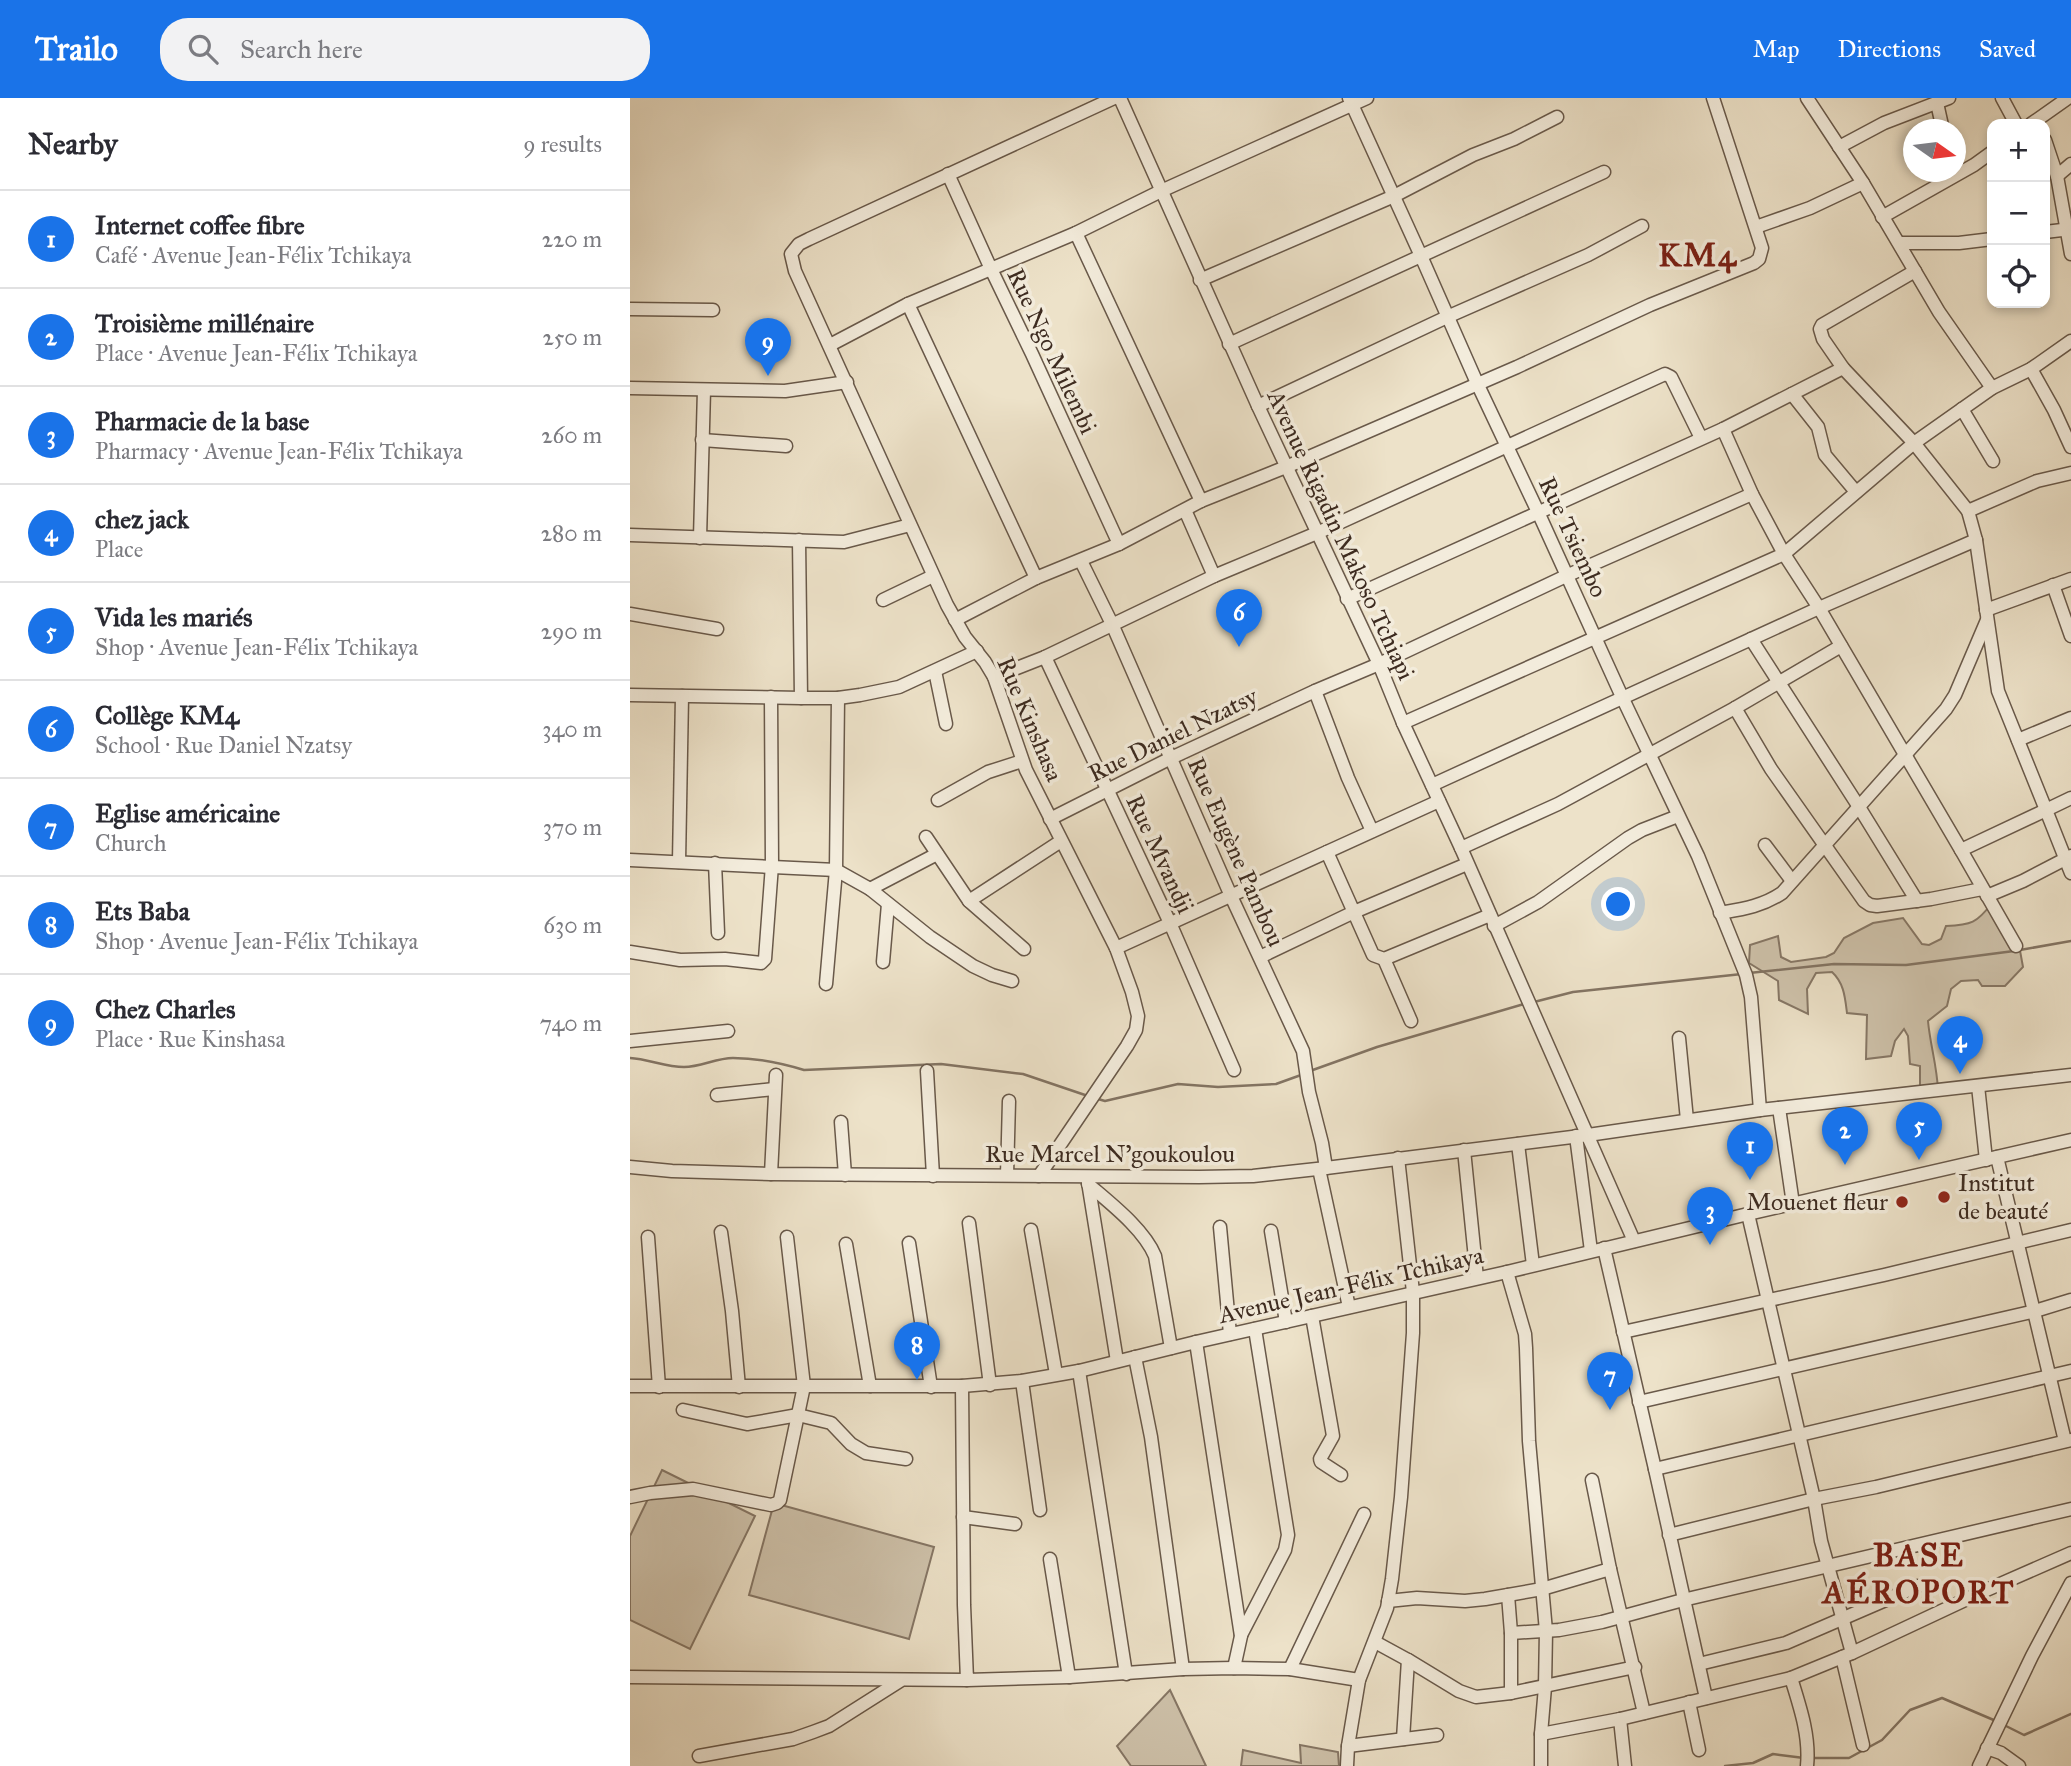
<!DOCTYPE html>
<meta charset="utf-8">
<style>
:root{--surface:#fff;--page:#f2f2f3;--text:#2b2b33;--muted:#7c7c81;--line:#e1e1e2;--accent:#1a73e8}
body{margin:0;font-family:"IM FELL Great Primer",serif;background:var(--page);color:var(--text)}
.controls{position:absolute;right:21px;top:21px;display:grid;overflow:hidden;border-radius:14px;box-shadow:0 4px 10px #0003}
.controls button{width:63px;height:63px;display:grid;place-items:center;padding:0;border:0;border-bottom:2px solid var(--line);background:var(--surface);color:var(--text);font:35px sans-serif}
.compass{position:absolute;left:1273px;top:21px;width:63px;height:63px;border-radius:50%;background:var(--surface);box-shadow:0 4px 10px #0003;rotate:104deg}
.you{position:absolute;left:989px;top:807px;width:24px;height:24px;margin:-18px;border:5px solid #fff;border-radius:50%;background:#1a73e8;box-shadow:0 0 0 10px #1a73e833}
.badge{display:grid;place-items:center;width:46px;height:46px;border-radius:50%;background:var(--accent);color:#fff;font-size:23px;font-weight:700}
.pin{position:absolute;translate:-50% -58px;filter:drop-shadow(0 2px 4px #0008)}
.pin::after{content:'';position:absolute;top:37px;width:24px;height:21px;background:inherit;clip-path:polygon(0 0,100% 0,50% 100%)}
.list{margin:0;padding:0;list-style:none}
h2{display:flex;justify-content:space-between;align-items:center;height:91px;margin:0;padding:0 28px;font-size:30px}
h2 small{font-size:23px;font-weight:400;color:var(--muted)}
.list li{display:grid;grid-template-columns:46px 1fr auto;gap:21px;align-items:center;box-sizing:border-box;height:98px;padding:0 28px;border-top:2px solid var(--line)}
.list b{display:block;font-size:26px;white-space:nowrap}
.list p{margin:0;font-size:23px;white-space:nowrap;color:var(--muted)}
.list em{font-size:23px;font-style:normal;color:var(--muted)}
.icon{flex:none;width:38px;height:38px;fill:none;stroke:currentColor;stroke-width:2;stroke-linecap:round;stroke-linejoin:round}
.map{position:relative;flex:none;width:1441px;height:1668px;overflow:hidden}
header{display:flex;align-items:center;gap:42px;box-sizing:border-box;height:98px;padding:0 35px;background:var(--accent);color:#fff}
header strong{font-size:33px}
nav{display:flex;gap:38px;margin-inline-start:auto;font-size:24px}
.search{width:490px;height:63px;background:var(--page);display:flex;align-items:center;gap:18px;box-sizing:border-box;padding:0 24px;border-radius:28px;color:var(--muted);font-size:26px}
main{display:flex}
aside{flex:1;background:var(--surface)}
.map>svg:first-child{display:block}
.green{fill:#cfc3ac;stroke:#867766;stroke-width:2}
.lines{fill:none;stroke-linecap:round;stroke-linejoin:round}
.stream{stroke:#837463;stroke-width:2.5}
.minor-casing{stroke:#69594a;stroke-width:15}
.minor{stroke:#f3ecdc;stroke-width:12}
.poi-dot{fill:#8f2418;stroke:#f3ecdc;stroke-width:2.5}
.labels{text-anchor:middle;stroke-width:7;stroke-linejoin:round;paint-order:stroke}
.street-label{font-size:24px;fill:#3d2b20;stroke:#f3ecdc}
.poi-label{font-size:24px;fill:#3d2b20;stroke:#f3ecdc;text-anchor:start}
.district-label{font-size:32px;font-weight:bold;letter-spacing:2px;fill:#7a1f14;stroke:#f3ecdc}
</style>
<header>
<strong>Trailo</strong>
<div class="search"><svg class="icon" aria-label="search" viewBox="0 0 24 24"><circle cx="10" cy="10" r="6"/><path d="M15 15l6 6"/></svg>Search here</div>
<nav><a>Map</a><a>Directions</a><a>Saved</a></nav>
</header>
<main>
<aside>
<h2>Nearby<small>9 results</small></h2>
<ul class="list">
<li><span class="badge">1</span><div><b>Internet coffee fibre</b><p>Café · Avenue Jean-Félix Tchikaya</p></div><em>220 m</em></li>
<li><span class="badge">2</span><div><b>Troisième millénaire</b><p>Place · Avenue Jean-Félix Tchikaya</p></div><em>250 m</em></li>
<li><span class="badge">3</span><div><b>Pharmacie de la base</b><p>Pharmacy · Avenue Jean-Félix Tchikaya</p></div><em>260 m</em></li>
<li><span class="badge">4</span><div><b>chez jack</b><p>Place</p></div><em>280 m</em></li>
<li><span class="badge">5</span><div><b>Vida les mariés</b><p>Shop · Avenue Jean-Félix Tchikaya</p></div><em>290 m</em></li>
<li><span class="badge">6</span><div><b>Collège KM4</b><p>School · Rue Daniel Nzatsy</p></div><em>340 m</em></li>
<li><span class="badge">7</span><div><b>Eglise américaine</b><p>Church</p></div><em>370 m</em></li>
<li><span class="badge">8</span><div><b>Ets Baba</b><p>Shop · Avenue Jean-Félix Tchikaya</p></div><em>630 m</em></li>
<li><span class="badge">9</span><div><b>Chez Charles</b><p>Place · Rue Kinshasa</p></div><em>740 m</em></li>
</ul>
</aside>
<div class="map">
<svg width="1441" height="1668" viewBox="0 0 1441 1668">
<rect width="100%" height="100%" fill="#ede2c9"/>
<filter id="stains"><feTurbulence type="fractalNoise" baseFrequency=".00286" numOctaves="4"/><feColorMatrix values="0 0 0 0 .2 0 0 0 0 .09 0 0 0 0 .02 0 0 0 .5 -.17"/></filter>
<radialGradient id="worn" r=".72"><stop offset=".6" stop-color="#630" stop-opacity="0"/><stop offset="1" stop-color="#630" stop-opacity=".3"/></radialGradient>
<g class="green">
<path d="M1362,805l27,42 4,22 -18,19h-23l-4,-6 -17,1 -10,8 -4,17 -19,15c2,23 9,45 10,69l-18,1v-25l-10,-2 -2,-28 -4,-7 -9,12 -4,15 -25,3 1,-44 -20,-2c-2,-16 -3,-30 -15,-41l-16,1 -9,16 1,25 -29,-14 -1,-19 -29,-18 1,-18 28,-9 3,21 10,5 35,-5 8,-4 10,-15 29,-15 30,-5 19,26 7,1 12,-6 5,-13c25,-1 31,-3 46,-23z"/>
<path d="M32,1372l93,46 -65,133 -60,-29v-84z"/>
<path d="M144,1405l160,44 -25,92 -160,-44z"/>
<path d="M540,1592l36,76h-75l-14,-20z"/>
<path d="M670,1647l38,7 1,14h-98l2,-16 58,13z"/>
</g>
<g class="lines">
<g class="stream">
<path d="M1390,852l51,-9"/>
<path d="M1119,875l85,-9 72,1 108,-14"/>
<path d="M904,904l39,-10 169,-18"/>
<path d="M0,960c18,1 36,9 54,9 17,0 32,-9 49,-9 24,0 48,5 71,12l137,-6 82,10 65,22"/>
<path d="M680,973l67,-24 147,-43"/>
<path d="M468,1001l7,2 73,-17 40,3 58,-3 25,-9"/>
<path d="M1372,1626l22,11 47,-21"/>
<path d="M1180,1660h39l33,-18 28,-30 32,-12 54,23"/>
<path d="M1095,1668l28,-3 20,-9 31,4"/>
</g>
<defs>
<g id="minor">
<path d="M490,0l138,308 121,258 24,59 58,125 173,393"/>
<path d="M719,0l72,158 56,127 61,129 85,187 75,157 48,119 5,22 9,113"/>
<path d="M1177,0l56,85 76,129 53,76"/>
<path d="M1372,0l14,26"/>
<path d="M1307,5l6,27"/>
<path d="M1401,26l37,-26"/>
<path d="M1415,42l12,36 14,78"/>
<path d="M1209,49l45,-24 65,-25"/>
<path d="M318,76l43,95 41,85 87,190"/>
<path d="M1427,78l14,-12"/>
<path d="M1252,119l92,-52 18,-13"/>
<path d="M1126,129l54,-19 53,-25"/>
<path d="M1415,134l26,-3"/>
<path d="M446,135l125,268"/>
<path d="M1270,145h59l33,-4"/>
<path d="M1285,173l-93,54 -2,4 3,10 20,29 71,75 54,68 8,29 22,151 48,119 -85,40"/>
<path d="M570,182l194,-84 79,-41 41,-16 43,-22"/>
<path d="M278,206l128,274"/>
<path d="M0,211l83,1"/>
<path d="M599,246l375,-172"/>
<path d="M200,247l78,-41 168,-71 85,-42 206,-93"/>
<path d="M1401,271l23,41 17,37"/>
<path d="M0,290l155,3 62,-9"/>
<path d="M1162,296l26,33 7,28 31,37"/>
<path d="M628,308l189,-89 141,-62 54,-29"/>
<path d="M1332,311l31,52"/>
<path d="M1093,331l29,65 32,60 35,54 142,242 55,96"/>
<path d="M72,342l84,6"/>
<path d="M555,412l29,66"/>
<path d="M1338,413l69,-30 34,-8"/>
<path d="M0,437l214,7 66,-17"/>
<path d="M70,440l4,-148"/>
<path d="M169,442l2,158"/>
<path d="M451,463l31,63 119,272 72,155 6,41 13,51 4,25"/>
<path d="M1423,487l18,51"/>
<path d="M717,501l376,-170 120,-61"/>
<path d="M253,502l50,-24"/>
<path d="M1356,512l85,-31"/>
<path d="M0,516l87,15"/>
<path d="M325,522l81,-42 83,-34 82,-43 85,-34 231,-100 133,-62 104,-42 5,-4 3,-11 -49,-150"/>
<path d="M1121,541l108,168 58,94"/>
<path d="M415,559l125,266 64,147"/>
<path d="M305,573l11,53"/>
<path d="M364,579l51,-20 169,-81 103,-43 348,-159 6,3 30,61"/>
<path d="M685,593l33,87 24,53"/>
<path d="M0,597l171,3h37l22,-3 39,-8 78,-36"/>
<path d="M1105,610l36,61 93,132 6,4 7,1 54,-7 51,-10"/>
<path d="M773,625l381,-169 130,-111 78,-55 39,-19 40,-28"/>
<path d="M1388,642l53,-22"/>
<path d="M802,687l387,-177 157,-68"/>
<path d="M1441,700l-25,12 25,63"/>
<path d="M308,702l50,-28 34,-11"/>
<path d="M420,721l121,-61 144,-67 64,-27 187,-88 186,-82"/>
<path d="M296,739l43,64 55,48"/>
<path d="M1135,747l27,36"/>
<path d="M831,750l97,-44 177,-96 106,-62"/>
<path d="M697,754l46,103 11,4 106,-44"/>
<path d="M0,762l206,10 34,19 60,48 43,29 19,9 20,6"/>
<path d="M49,764l3,-166"/>
<path d="M85,765l3,70"/>
<path d="M240,791l67,-35"/>
<path d="M1357,798l36,-15 48,-25"/>
<path d="M339,803l92,-60"/>
<path d="M1090,815c23,-4 43,-7 62,-20l164,-184 9,-14 32,-75"/>
<path d="M864,828l44,-24 90,-64 14,-8 36,-14"/>
<path d="M486,850l323,-147"/>
<path d="M0,854l50,8 45,-1 36,4 4,-4 7,-94 -1,-168"/>
<path d="M630,859l94,-45 113,-48"/>
<path d="M754,861l27,62"/>
<path d="M253,864l5,-58"/>
<path d="M196,886l10,-114 2,-172"/>
<path d="M1049,940l8,82"/>
<path d="M0,943l98,-10"/>
<path d="M297,973l6,105"/>
<path d="M1348,988l8,74"/>
<path d="M87,997l57,-6"/>
<path d="M1149,1010l14,96"/>
<path d="M211,1024l4,53"/>
<path d="M946,1038l15,115"/>
<path d="M888,1046l15,121"/>
<path d="M834,1052l13,128"/>
<path d="M1367,1059l68,284"/>
<path d="M0,1069l42,4 99,3 428,3 54,-1 73,-8 262,-33 172,-25 311,-35"/>
<path d="M689,1071l30,138"/>
<path d="M141,1076l5,-99"/>
<path d="M377,1077l2,-74"/>
<path d="M409,1078l88,-130 9,-16 2,-14 -6,-24 -16,-44 -90,-178 -32,-93 -9,-15 -20,-25 -18,-32 -152,-334 -4,-17 8,-10 10,-5 305,-141"/>
<path d="M458,1084l29,179"/>
<path d="M458,1086c22,19 56,45 67,72l16,92"/>
<path d="M1118,1116l66,285 7,42 31,112"/>
<path d="M339,1125l21,162"/>
<path d="M590,1129l10,107"/>
<path d="M401,1132l25,144"/>
<path d="M641,1133l15,91"/>
<path d="M91,1134l11,79 7,76"/>
<path d="M18,1139l11,150"/>
<path d="M279,1145l22,144"/>
<path d="M216,1146l24,142"/>
<path d="M974,1150l51,221 51,229"/>
<path d="M877,1174l18,62 1,14 3,93 17,190 -1,56 -4,47v32"/>
<path d="M682,1218l20,114 1,6 -13,23 1,3 20,13"/>
<path d="M993,1234l261,-57 187,-45"/>
<path d="M566,1244l45,294 -7,32"/>
<path d="M505,1259l16,80 32,232"/>
<path d="M449,1273l47,303"/>
<path d="M392,1283l18,129"/>
<path d="M0,1288h332l60,-5 57,-10 117,-29 311,-70 241,-58 323,-74"/>
<path d="M332,1288l2,219 3,75 102,-3 114,-8 51,-1 56,1 69,11"/>
<path d="M1009,1304l396,-91 36,-11"/>
<path d="M53,1312l64,14 51,-9 33,8 20,21 15,9 40,6"/>
<path d="M1025,1371l416,-98"/>
<path d="M962,1382l18,89 34,144"/>
<path d="M0,1399l20,-4 43,-4 78,16 6,-2 3,-3 24,-114 -17,-149"/>
<path d="M333,1419l52,7"/>
<path d="M1039,1437l145,-36 62,-12 195,-47"/>
<path d="M420,1461l19,118"/>
<path d="M878,1497l3,38v60"/>
<path d="M758,1503l29,-3 48,3 20,-2 57,-10 68,-20"/>
<path d="M881,1535l48,-3 43,-8 81,-22 388,-91"/>
<path d="M611,1537l44,-85 3,-15 -33,-206"/>
<path d="M745,1544l33,18 51,31 17,6 35,-4 124,-26"/>
<path d="M1212,1559l21,88"/>
<path d="M1069,1566l87,-21 132,-57"/>
<path d="M660,1571l74,-155"/>
<path d="M0,1579l337,3"/>
<path d="M1161,1580c9,29 19,58 16,88"/>
<path d="M1059,1604l10,48"/>
<path d="M990,1621l5,47"/>
<path d="M911,1636l79,-15 171,-41 61,-25 130,-61 89,-39"/>
<path d="M773,1641l5,-79"/>
<path d="M718,1648l89,-11"/>
<path d="M1357,1650l14,5 18,13"/>
<path d="M69,1658l94,-17 20,-7 16,-6 71,-45"/>
<path d="M717,1668l1,-20 11,-66 28,-72 5,-29 9,-82 12,-164v-41l-15,-134"/>
<path d="M1349,1668l53,-110 39,-73"/>
</g>
</defs>
<use href="#minor" class="minor-casing"/>
<use href="#minor" class="minor"/>
</g>
<g class="poi-dot">
<circle cx="1314" cy="1099" r="7"/>
<circle cx="1272" cy="1104" r="7"/>
</g>
<g class="labels">
<g class="street-label">
<text transform="translate(422 253) rotate(65)" y="8">Rue Ngo Milembi</text>
<text transform="translate(711 437) rotate(65)" y="8">Avenue Rigadin Makoso Tchiapi</text>
<text transform="translate(943 439) rotate(65)" y="8">Rue Tsiembo</text>
<text transform="translate(400 621) rotate(67)" y="8">Rue Kinshasa</text>
<text transform="translate(543 637) rotate(-26)" y="8">Rue Daniel Nzatsy</text>
<text transform="translate(606 754) rotate(66)" y="8">Rue Eugène Pambou</text>
<text transform="translate(530 756) rotate(65)" y="8">Rue Mvandji</text>
<text x="480" y="1064">Rue Marcel N'goukoulou</text>
<text transform="translate(721 1187) rotate(-13)" y="8">Avenue Jean-Félix Tchikaya</text>
</g>
<g class="poi-label">
<text x="1328" y="1093">Institut<tspan x="1328" dy="28">de beauté</tspan></text>
<text x="1258" y="1112" text-anchor="end">Mouenet fleur</text>
</g>
<g class="district-label">
<text x="1068" y="168">KM4</text>
<text x="1289" y="1468">BASE<tspan x="1289" dy="37">AÉROPORT</tspan></text>
</g>
</g>
<rect width="100%" height="100%" filter="url(#stains)"/>
<rect width="100%" height="100%" fill="url(#worn)"/>
</svg>
<div class="controls">
<button>+</button>
<button>−</button>
<button><svg class="icon" aria-label="locate" viewBox="0 0 24 24"><circle cx="12" cy="12" r="6"/><path d="M12 2v4M12 18v4M2 12h4M18 12h4"/></svg></button>
</div>
<svg class="compass" viewBox="-18 -18 36 36"><path d="M0-13l5 13h-10z" fill="#e53935"/><path d="M0 13l5-13h-10z" fill="#7c7c81"/></svg>
<div class="you"></div>
<div class="pin badge" style="left:1120px;top:1082px">1</div>
<div class="pin badge" style="left:1215px;top:1067px">2</div>
<div class="pin badge" style="left:1080px;top:1147px">3</div>
<div class="pin badge" style="left:1330px;top:976px">4</div>
<div class="pin badge" style="left:1289px;top:1062px">5</div>
<div class="pin badge" style="left:609px;top:549px">6</div>
<div class="pin badge" style="left:980px;top:1312px">7</div>
<div class="pin badge" style="left:287px;top:1282px">8</div>
<div class="pin badge" style="left:138px;top:278px">9</div>
</div>
</main>
